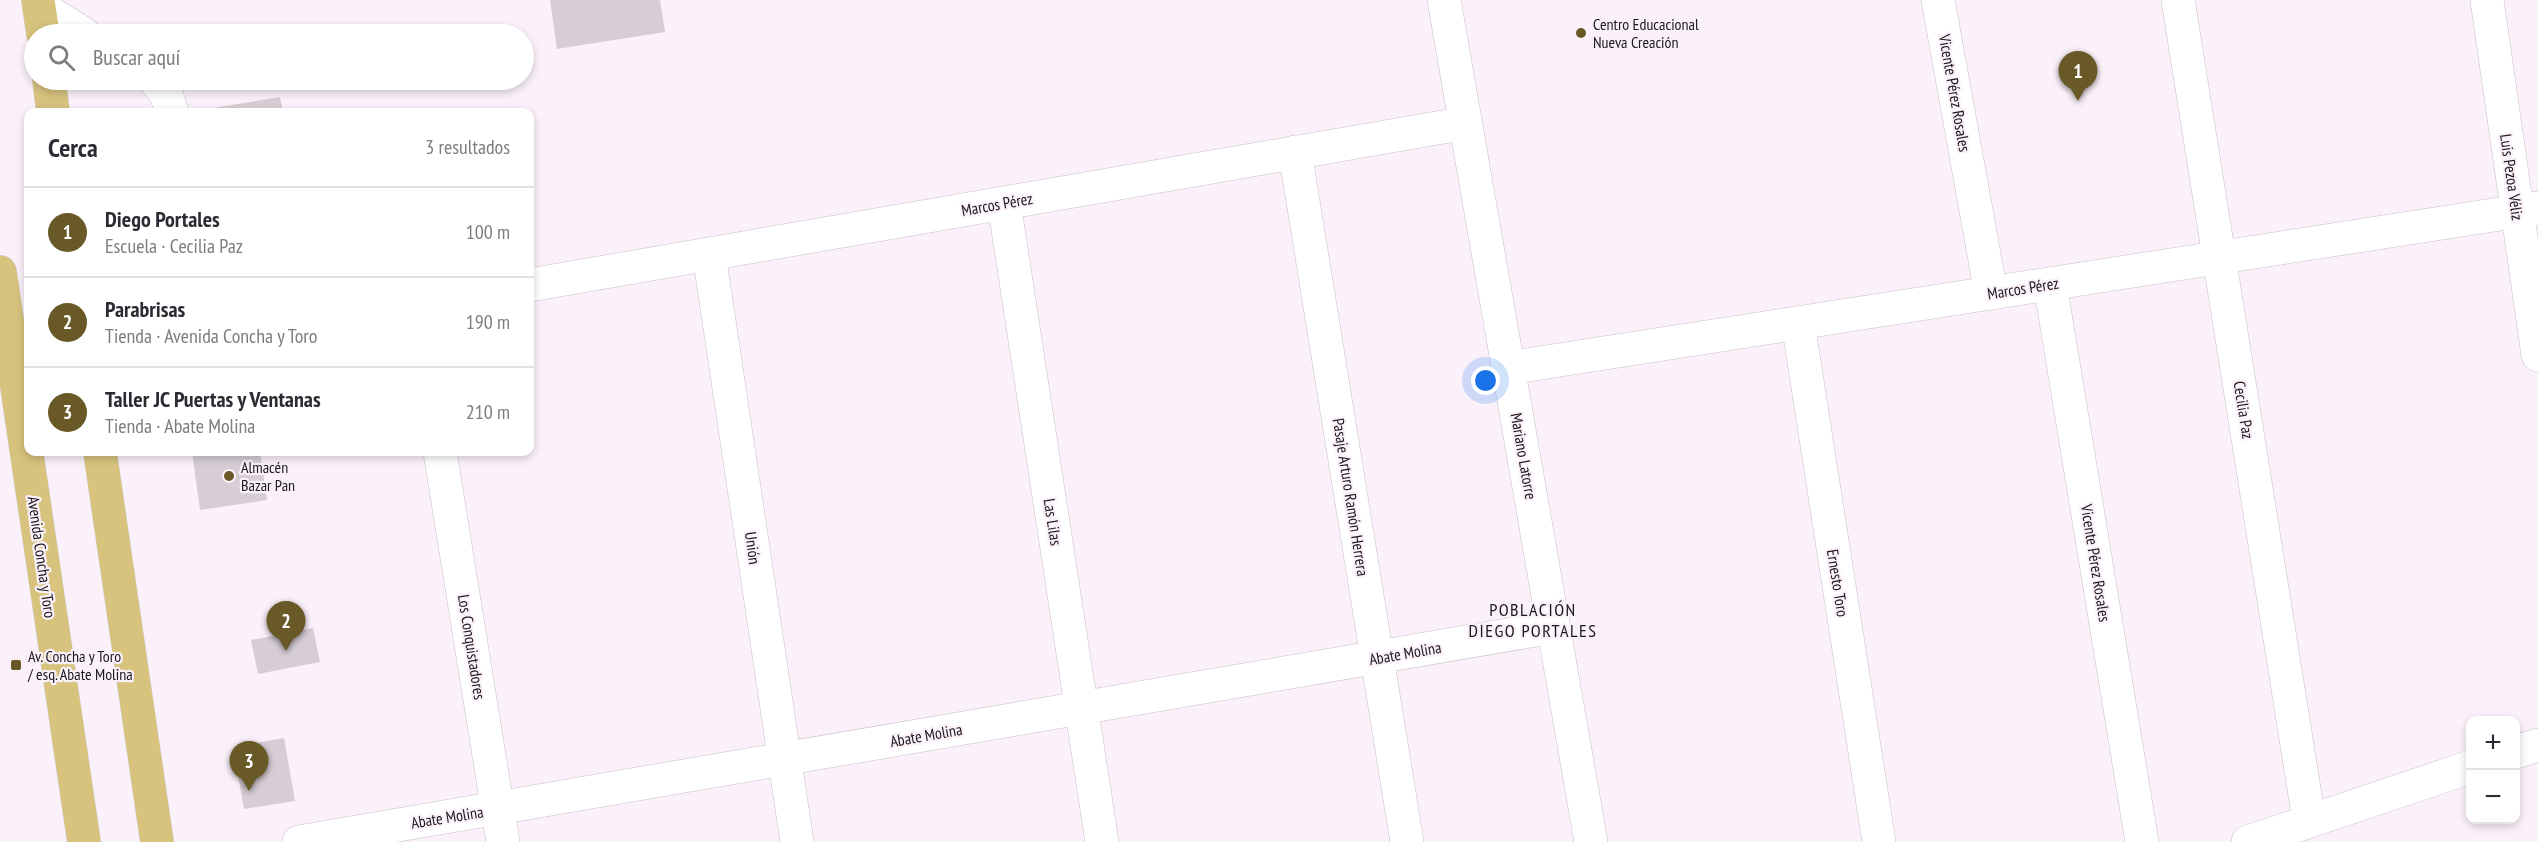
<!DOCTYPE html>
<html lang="es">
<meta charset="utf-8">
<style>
:root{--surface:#fff;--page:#f2f2f3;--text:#2b2b33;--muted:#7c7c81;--line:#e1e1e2;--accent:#695926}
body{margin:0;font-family:"PT Sans Narrow",sans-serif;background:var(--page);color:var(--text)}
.controls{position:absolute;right:18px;bottom:18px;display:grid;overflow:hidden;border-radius:12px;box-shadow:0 3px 9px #0003}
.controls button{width:54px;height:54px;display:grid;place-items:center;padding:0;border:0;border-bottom:2px solid var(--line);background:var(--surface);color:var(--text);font:30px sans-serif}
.you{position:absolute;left:1486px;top:381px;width:21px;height:21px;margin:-15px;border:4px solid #fff;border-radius:50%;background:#1a73e8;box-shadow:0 0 0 9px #1a73e833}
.badge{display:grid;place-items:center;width:39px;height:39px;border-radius:50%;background:var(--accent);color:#fff;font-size:20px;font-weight:700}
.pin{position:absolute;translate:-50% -50px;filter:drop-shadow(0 2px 3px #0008)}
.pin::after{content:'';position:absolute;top:32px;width:21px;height:18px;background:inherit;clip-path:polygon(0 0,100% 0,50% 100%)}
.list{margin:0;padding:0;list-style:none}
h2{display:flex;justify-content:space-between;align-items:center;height:78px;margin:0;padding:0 24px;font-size:26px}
h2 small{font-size:20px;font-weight:400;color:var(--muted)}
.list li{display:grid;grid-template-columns:39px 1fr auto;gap:18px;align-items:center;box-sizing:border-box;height:90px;padding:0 24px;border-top:2px solid var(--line)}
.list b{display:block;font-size:22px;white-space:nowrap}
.list p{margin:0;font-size:20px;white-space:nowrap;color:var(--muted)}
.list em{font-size:20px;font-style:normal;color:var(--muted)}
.icon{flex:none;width:33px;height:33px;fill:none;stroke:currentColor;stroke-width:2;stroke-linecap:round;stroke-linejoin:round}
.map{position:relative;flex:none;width:2538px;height:842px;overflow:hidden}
.search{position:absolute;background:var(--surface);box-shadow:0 3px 9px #0003;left:24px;top:24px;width:510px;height:66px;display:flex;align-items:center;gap:15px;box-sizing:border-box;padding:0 21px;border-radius:33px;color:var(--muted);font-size:22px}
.panel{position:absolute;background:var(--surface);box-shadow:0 3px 9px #0003;left:24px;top:108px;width:510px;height:348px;border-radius:12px}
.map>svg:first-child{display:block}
.building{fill:#d6cdd5}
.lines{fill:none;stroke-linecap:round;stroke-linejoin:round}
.minor-casing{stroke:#c9bfc8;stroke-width:34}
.major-casing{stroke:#d1d1d1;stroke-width:34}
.minor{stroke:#fff;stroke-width:33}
.major{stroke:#d7c37e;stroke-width:33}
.poi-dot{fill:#695926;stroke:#fbf1fa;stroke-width:2}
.labels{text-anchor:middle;stroke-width:4.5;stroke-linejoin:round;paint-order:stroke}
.poi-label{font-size:16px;fill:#1b171a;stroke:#fbf1fa;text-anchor:start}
.street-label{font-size:16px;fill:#1b171a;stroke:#fbf1fa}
.neighbourhood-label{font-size:18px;letter-spacing:1.5px;fill:#1b171a;stroke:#fbf1fa}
</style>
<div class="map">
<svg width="2538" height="842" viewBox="0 0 2538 842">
<rect width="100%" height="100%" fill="#fbf1fa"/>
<g class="building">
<path d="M550,0h110l5,32 -108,17z"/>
<path d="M280,97l3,15h-89v-1z"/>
<path d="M192,452h68l7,48 -67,10z"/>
<path d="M313,628l7,34 -62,12 -7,-34z"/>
<path d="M284,738l11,63 -51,8 -11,-62z"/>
</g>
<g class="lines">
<defs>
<g id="minor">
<path d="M1444,0l147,842"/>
<path d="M1938,0l53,293"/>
<path d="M2178,0l131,820"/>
<path d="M2487,0l51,355"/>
<path d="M39,6l45,28"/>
<path d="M155,80l11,14 6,18"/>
<path d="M1295,152l112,690"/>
<path d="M1004,203l98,639"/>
<path d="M709,254l88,588"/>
<path d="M2050,284l92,558"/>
<path d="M530,285l936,-162"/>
<path d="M1798,323l81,519"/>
<path d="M1508,368l1030,-160"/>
<path d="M440,452l63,390"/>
<path d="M2516,752l22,-7"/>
<path d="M299,842l1254,-215"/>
<path d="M2248,842l222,-75"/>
</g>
<g id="major">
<path d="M38,0l5,34"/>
<path d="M49,80l4,32"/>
<path d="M0,272l84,570"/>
<path d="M100,452l57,390"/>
</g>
</defs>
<use href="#minor" class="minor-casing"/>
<use href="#major" class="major-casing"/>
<use href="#minor" class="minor"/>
<use href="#major" class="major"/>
</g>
<g class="poi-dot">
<circle cx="1581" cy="33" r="6"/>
<circle cx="229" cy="476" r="6"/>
<rect x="10" y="659" width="12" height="12" rx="3"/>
</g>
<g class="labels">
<g class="poi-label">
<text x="1593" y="30">Centro Educacional<tspan x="1593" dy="18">Nueva Creación</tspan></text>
<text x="241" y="473">Almacén<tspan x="241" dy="18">Bazar Pan</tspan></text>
<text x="28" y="662">Av. Concha y Toro<tspan x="28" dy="18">/ esq. Abate Molina</tspan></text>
</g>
<g class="street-label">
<text transform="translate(1955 93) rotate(80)" y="6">Vicente Pérez Rosales</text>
<text transform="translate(2512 177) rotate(82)" y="6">Luis Pezoa Véliz</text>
<text transform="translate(997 204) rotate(-10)" y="6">Marcos Pérez</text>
<text transform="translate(2023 288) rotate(-9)" y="6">Marcos Pérez</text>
<text transform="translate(2244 410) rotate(81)" y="6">Cecilia Paz</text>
<text transform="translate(1524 456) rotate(80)" y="6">Mariano Latorre</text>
<text transform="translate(1351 497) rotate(81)" y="6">Pasaje Arturo Ramón Herrera</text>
<text transform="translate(1053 522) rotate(81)" y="6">Las Lilas</text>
<text transform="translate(753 548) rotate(82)" y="6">Unión</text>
<text transform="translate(42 557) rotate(82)" y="6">Avenida Concha y Toro</text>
<text transform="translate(2096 563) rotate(81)" y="6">Vicente Pérez Rosales</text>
<text transform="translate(1838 583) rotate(81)" y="6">Ernesto Toro</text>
<text transform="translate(472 647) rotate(81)" y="6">Los Conquistadores</text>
<text transform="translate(1405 653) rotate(-10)" y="6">Abate Molina</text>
<text transform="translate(926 735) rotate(-10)" y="6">Abate Molina</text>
<text transform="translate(447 817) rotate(-9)" y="6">Abate Molina</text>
</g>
<g class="neighbourhood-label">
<text x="1533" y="616">POBLACIÓN<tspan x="1533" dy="21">DIEGO PORTALES</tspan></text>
</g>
</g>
</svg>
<div class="controls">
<button>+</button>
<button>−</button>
</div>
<div class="you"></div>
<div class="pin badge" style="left:2078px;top:101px">1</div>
<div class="pin badge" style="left:286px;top:651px">2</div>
<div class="pin badge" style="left:249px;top:791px">3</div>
<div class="search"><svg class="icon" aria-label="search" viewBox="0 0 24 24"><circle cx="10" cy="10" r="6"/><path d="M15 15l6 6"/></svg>Buscar aquí</div>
<section class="panel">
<h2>Cerca<small>3 resultados</small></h2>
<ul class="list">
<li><span class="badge">1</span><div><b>Diego Portales</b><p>Escuela · Cecilia Paz</p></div><em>100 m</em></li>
<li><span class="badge">2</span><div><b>Parabrisas</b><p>Tienda · Avenida Concha y Toro</p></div><em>190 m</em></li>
<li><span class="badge">3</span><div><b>Taller JC Puertas y Ventanas</b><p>Tienda · Abate Molina</p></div><em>210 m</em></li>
</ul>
</section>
</div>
